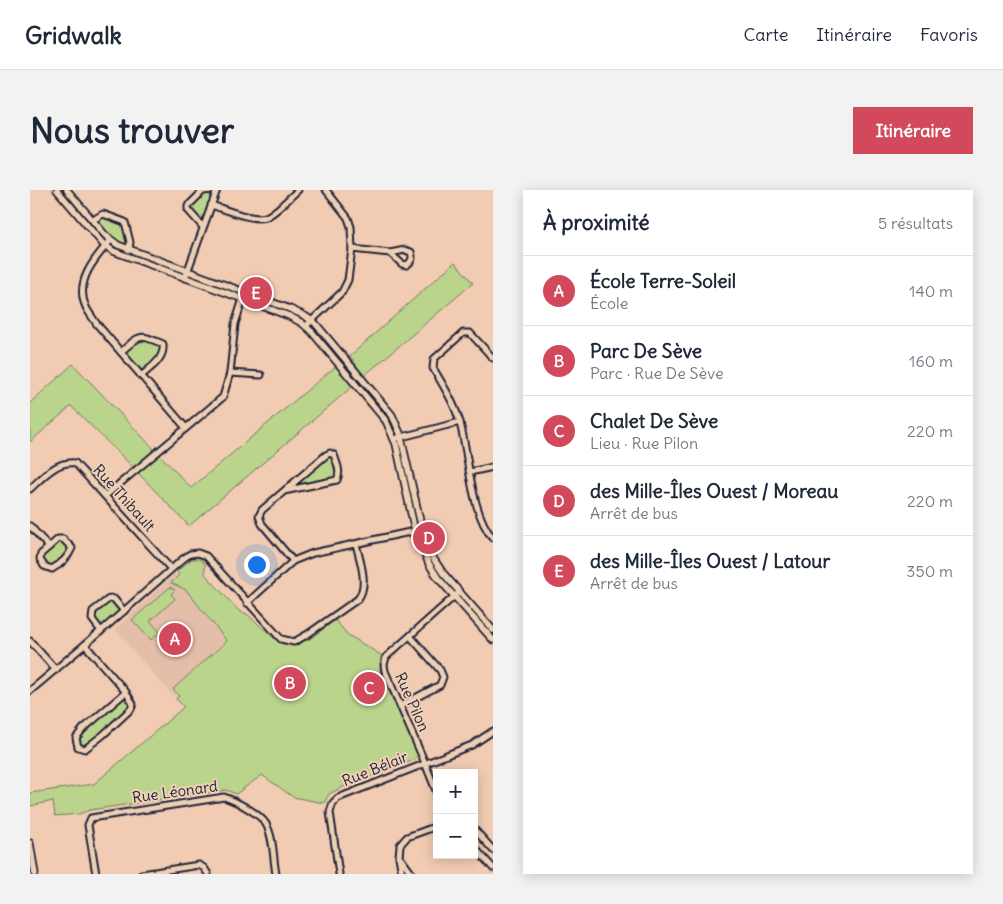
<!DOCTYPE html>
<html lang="fr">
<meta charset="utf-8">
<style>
:root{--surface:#fff;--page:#f2f2f3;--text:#1f2937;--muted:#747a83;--line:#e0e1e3;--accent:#d1495b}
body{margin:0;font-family:Delius,sans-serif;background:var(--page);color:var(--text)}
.controls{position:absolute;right:15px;bottom:15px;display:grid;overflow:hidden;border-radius:0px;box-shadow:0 2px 12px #0003}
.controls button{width:45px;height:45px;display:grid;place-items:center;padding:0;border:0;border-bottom:1px solid var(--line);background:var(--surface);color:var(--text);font:25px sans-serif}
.you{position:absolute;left:226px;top:374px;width:18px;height:18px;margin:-12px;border:4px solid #fff;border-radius:50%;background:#1a73e8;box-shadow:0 0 0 8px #1a73e833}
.badge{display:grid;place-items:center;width:32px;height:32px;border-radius:50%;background:var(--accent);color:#fff;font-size:16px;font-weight:700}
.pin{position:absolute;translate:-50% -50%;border:2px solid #fff;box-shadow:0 1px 5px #0006}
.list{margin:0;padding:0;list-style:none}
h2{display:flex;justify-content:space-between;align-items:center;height:65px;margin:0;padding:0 20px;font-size:21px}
h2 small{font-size:16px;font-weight:400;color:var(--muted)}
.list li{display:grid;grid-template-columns:32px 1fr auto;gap:15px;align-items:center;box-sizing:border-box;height:70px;padding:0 20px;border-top:1px solid var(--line)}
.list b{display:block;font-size:19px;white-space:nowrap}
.list p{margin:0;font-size:16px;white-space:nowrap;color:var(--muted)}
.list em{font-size:16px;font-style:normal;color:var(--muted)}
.map{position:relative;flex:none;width:463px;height:684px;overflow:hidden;border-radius:0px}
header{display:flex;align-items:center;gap:30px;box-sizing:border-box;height:70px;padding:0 25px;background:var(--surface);border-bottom:1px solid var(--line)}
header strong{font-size:24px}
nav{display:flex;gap:28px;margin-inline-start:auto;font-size:18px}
.intro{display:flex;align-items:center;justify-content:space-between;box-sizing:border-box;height:120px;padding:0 30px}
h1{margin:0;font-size:35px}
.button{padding:12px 22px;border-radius:0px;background:var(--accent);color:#fff;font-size:18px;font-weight:700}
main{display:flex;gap:30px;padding:0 30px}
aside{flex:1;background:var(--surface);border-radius:0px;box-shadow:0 2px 12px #0003}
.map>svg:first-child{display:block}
.built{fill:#e5bea9}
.green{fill:#bbd48b;stroke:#6e7b63}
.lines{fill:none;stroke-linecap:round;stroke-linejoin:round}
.minor-casing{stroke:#22223b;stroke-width:9}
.tertiary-casing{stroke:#22223b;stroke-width:9}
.minor{stroke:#eed1b4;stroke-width:5}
.tertiary{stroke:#eed1b4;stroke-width:5.5}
.labels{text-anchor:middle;stroke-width:4;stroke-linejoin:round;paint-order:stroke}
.street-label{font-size:15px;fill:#22223b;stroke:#eed1b4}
</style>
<header>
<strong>Gridwalk</strong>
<nav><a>Carte</a><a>Itinéraire</a><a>Favoris</a></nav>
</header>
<div class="intro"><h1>Nous trouver</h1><a class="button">Itinéraire</a></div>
<main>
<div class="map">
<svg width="463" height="684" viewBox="0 0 463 684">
<rect width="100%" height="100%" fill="#f1ccb2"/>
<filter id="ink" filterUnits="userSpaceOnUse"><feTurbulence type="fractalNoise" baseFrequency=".02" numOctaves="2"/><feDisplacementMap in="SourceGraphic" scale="10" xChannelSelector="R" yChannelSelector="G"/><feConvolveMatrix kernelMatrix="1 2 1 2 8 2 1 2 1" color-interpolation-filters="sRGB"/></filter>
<g filter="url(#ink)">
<path class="built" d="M145,383l59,76 -58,50 -24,-26 -37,-44z"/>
<g class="green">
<path d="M186,1l-13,34 -14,-18 14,-14z"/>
<path d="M73,27l6,2 1,2 1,-1 12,4 3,19 -3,1c-11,-5 -18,-13 -26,-22z"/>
<path d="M425,72l18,21 -109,93 -14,-20z"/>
<path d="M111,149l17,6 3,7 -19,19 -16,-19z"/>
<path d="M43,174l82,86 -21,18 -63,-62 -41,36v-39z"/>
<path d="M306,176l17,20 -164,140 -52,-54 22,-18 32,34z"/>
<path d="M300,263l9,16 -2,11 -53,11z"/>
<path d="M28,349l14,9 -3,8 -17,13 -8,-3 -3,-12z"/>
<path d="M162,369h7l6,4v11l34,37 8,3 29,26 8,4 11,1 15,-6 25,-19 13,15 33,20 -1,16 38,84 -4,5 -71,27 -14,7 -5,9 -31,-6 -31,-22 -26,19 -10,-4 -136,20 -11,4 -24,2 -2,-15 -23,5v-13l64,-9 90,-77 -8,-8 3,-3 -6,-7 54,-48 -41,-51 -15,-7 8,-8 -2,-4z"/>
<path d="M140,397l5,3 -4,4 4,5 -25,22 10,11 -9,8 -19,-20z"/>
<path d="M81,411l9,9 -19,16 -6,-7 1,-5z"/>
<path d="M92,509l7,4 -2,6 -42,38 -4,-1 -2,-6 5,-6z"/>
</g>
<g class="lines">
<defs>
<g id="minor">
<path d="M181,15c14,4 45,18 57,11 11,-6 21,-18 30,-26"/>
<path d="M63,30l10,-6 22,8 5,20 -1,8"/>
<path d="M173,37l-15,-17v-4l15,-15 11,-1"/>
<path d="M80,51c-15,17 -36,41 -24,66 2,5 7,11 10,16l90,105"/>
<path d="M322,59l38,4 15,-3 6,2c2,6 1,9 -4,13l-5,-1 -12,-11"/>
<path d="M155,88l32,-88"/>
<path d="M276,136l36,-34 6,-12 4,-31 -1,-22 -3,-9 -22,-28"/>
<path d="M91,162c20,-18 18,-18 42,-8 2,15 -12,23 -22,32"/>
<path d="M463,168l-23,-25h-7l-29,26 -1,9c10,17 22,36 27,55 9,33 11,92 33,115"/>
<path d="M200,183l31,2"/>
<path d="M364,249l66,-17"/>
<path d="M440,282l23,-5"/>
<path d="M0,299c13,-12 26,-28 45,-26l96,106"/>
<path d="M254,301l53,-11c4,-9 0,-16 -3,-25l-4,-2 -4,2 -64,55 -3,6 3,8 31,37"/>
<path d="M75,306l118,-99 7,-24 5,-49 10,-32"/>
<path d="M0,336l19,21"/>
<path d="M28,349h5l9,9c-4,10 -11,16 -20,21l-8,-3 -4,-7 1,-5z"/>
<path d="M217,413l46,-42 20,-8 106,-23"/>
<path d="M71,441l-9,-12 1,-8 17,-13 4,1 10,12"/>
<path d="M0,451l26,29"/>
<path d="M55,455l41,47 7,12 -2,5 -28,26 -18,14 -7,-2 -2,-9 7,-9 43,-37"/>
<path d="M0,501l78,-66 75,-66 7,-5 8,-1 8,3 75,83 13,3 14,-8 50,-35c11,-15 2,-38 -2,-55"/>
<path d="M370,516l40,-21 3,-8 -3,-7 -30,-34"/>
<path d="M407,603l-12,-30 -40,-92 -1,-6 2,-8 71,-63"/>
<path d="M444,639l19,21"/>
<path d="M444,657l19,21"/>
<path d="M371,669l11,15"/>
<path d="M66,684l-8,-49 3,-7 133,-21c12,4 35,16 42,27 8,14 7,35 10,50"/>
<path d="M112,684l57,-9 5,3 4,6"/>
<path d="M309,684l-9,-62 3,-9 5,-5 134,-53 21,-14"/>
<path d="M372,684l-3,-17 1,-12 7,-8 30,-11"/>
</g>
<g id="tertiary">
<path d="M27,0l46,54 10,7 176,65 13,7 10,9 74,89 10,23 18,83 15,37 9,14 55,62"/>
<path d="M37,0l38,45 13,10 172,64 15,7 10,7 77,92 8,18 21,92 12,33 10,15 50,57"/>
<path d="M0,653l5,31"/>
</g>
</defs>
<use href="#minor" class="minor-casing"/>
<use href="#tertiary" class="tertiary-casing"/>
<use href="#minor" class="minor"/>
<use href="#tertiary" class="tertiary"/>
</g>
</g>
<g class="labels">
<g class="street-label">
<text transform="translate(94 308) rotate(48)" y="5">Rue Thibault</text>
<text transform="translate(382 512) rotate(66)" y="5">Rue Pilon</text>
<text transform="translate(345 579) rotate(-22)" y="5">Rue Bélair</text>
<text transform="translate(145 602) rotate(-8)" y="5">Rue Léonard</text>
</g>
</g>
</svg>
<div class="controls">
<button>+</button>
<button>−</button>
</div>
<div class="you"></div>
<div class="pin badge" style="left:145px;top:449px">A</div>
<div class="pin badge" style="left:260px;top:493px">B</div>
<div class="pin badge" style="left:339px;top:498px">C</div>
<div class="pin badge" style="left:399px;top:348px">D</div>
<div class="pin badge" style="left:226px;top:103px">E</div>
</div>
<aside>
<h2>À proximité<small>5 résultats</small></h2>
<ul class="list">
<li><span class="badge">A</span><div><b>École Terre-Soleil</b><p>École</p></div><em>140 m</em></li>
<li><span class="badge">B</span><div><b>Parc De Sève</b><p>Parc · Rue De Sève</p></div><em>160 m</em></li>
<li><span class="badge">C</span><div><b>Chalet De Sève</b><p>Lieu · Rue Pilon</p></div><em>220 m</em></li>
<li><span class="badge">D</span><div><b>des Mille-Îles Ouest / Moreau</b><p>Arrêt de bus</p></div><em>220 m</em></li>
<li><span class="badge">E</span><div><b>des Mille-Îles Ouest / Latour</b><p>Arrêt de bus</p></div><em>350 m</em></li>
</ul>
</aside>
</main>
